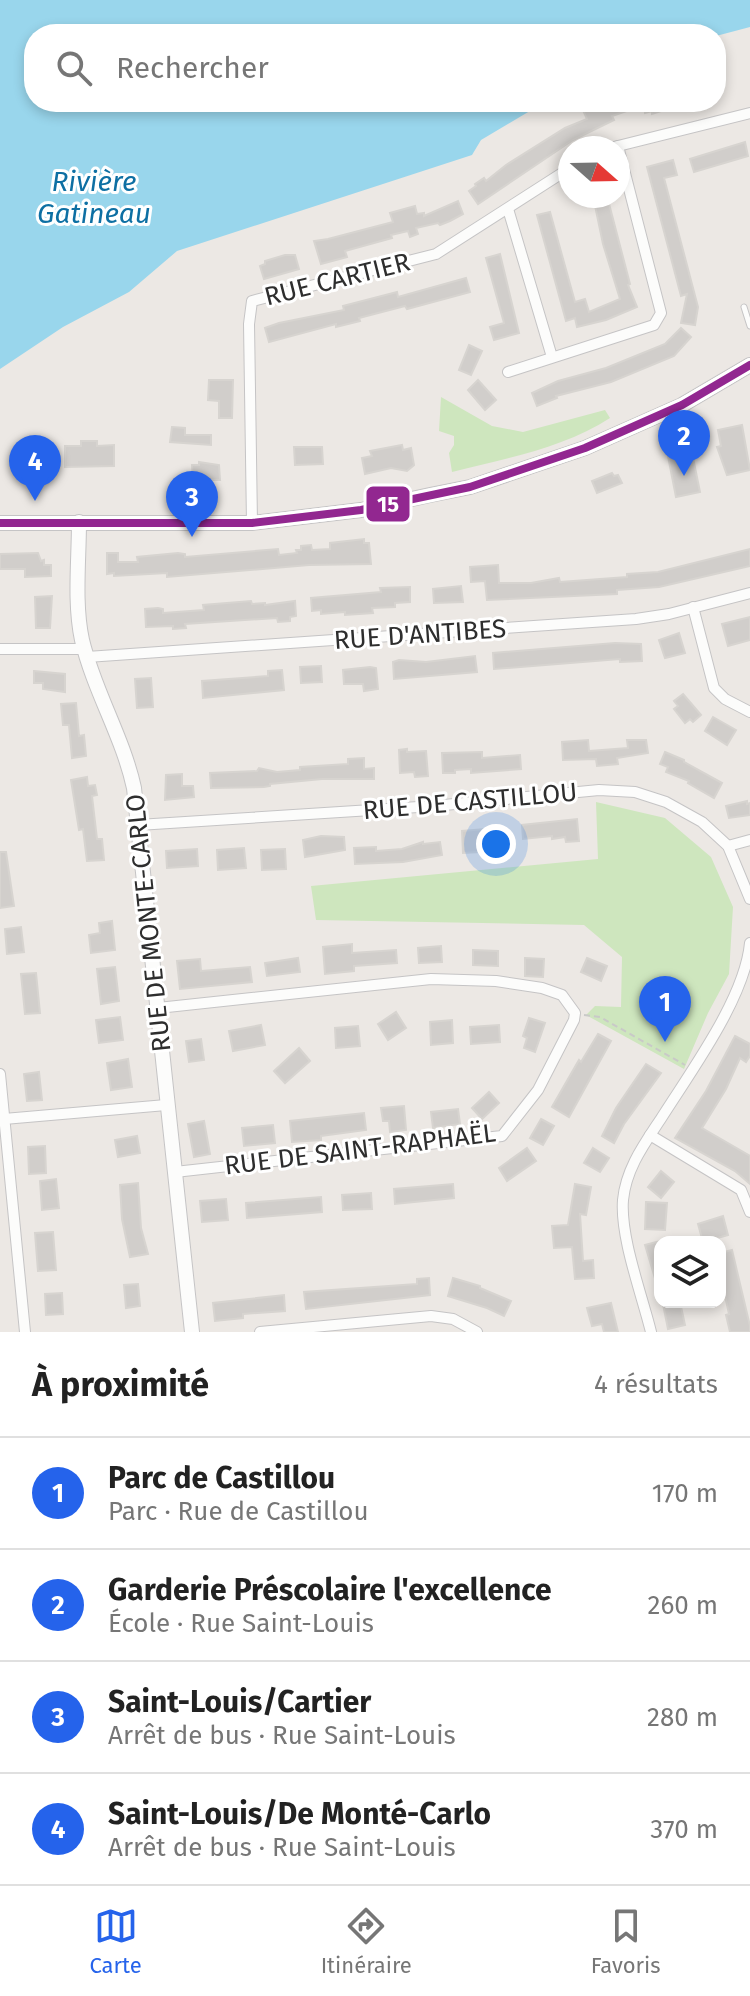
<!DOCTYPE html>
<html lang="fr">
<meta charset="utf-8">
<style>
:root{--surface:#fff;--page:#f2f2f2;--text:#222;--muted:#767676;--line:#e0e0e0;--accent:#2563eb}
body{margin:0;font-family:"Fira Sans",sans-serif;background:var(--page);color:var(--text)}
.controls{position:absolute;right:24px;bottom:24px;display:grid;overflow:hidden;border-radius:16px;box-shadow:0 4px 12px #0003}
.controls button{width:72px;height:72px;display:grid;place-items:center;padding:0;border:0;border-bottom:2px solid var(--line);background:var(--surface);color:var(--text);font:40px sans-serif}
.compass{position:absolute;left:558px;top:136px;width:72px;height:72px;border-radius:50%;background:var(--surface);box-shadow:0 4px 12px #0003;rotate:110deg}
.you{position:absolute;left:496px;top:844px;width:28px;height:28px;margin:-20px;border:6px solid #fff;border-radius:50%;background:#1a73e8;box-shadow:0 0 0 12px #1a73e833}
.badge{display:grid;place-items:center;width:52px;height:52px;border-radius:50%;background:var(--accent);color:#fff;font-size:26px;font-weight:700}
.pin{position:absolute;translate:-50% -66px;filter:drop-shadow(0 2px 4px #0008)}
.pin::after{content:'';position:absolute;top:42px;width:28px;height:24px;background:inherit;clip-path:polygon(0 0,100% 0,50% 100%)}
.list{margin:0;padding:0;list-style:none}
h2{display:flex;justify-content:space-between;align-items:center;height:104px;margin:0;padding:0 32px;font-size:34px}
h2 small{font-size:26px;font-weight:400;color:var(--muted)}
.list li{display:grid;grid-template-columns:52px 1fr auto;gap:24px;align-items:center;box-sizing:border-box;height:112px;padding:0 32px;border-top:2px solid var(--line)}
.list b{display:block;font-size:30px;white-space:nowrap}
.list p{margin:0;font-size:26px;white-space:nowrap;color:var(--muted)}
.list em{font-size:26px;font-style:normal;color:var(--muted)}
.icon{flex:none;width:44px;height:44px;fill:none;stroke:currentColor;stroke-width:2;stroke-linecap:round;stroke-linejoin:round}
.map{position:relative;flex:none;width:750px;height:1332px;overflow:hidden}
.search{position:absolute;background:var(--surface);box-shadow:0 4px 12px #0003;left:24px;right:24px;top:24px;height:88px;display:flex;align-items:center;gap:20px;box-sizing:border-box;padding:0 28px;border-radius:32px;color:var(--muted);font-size:30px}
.sheet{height:552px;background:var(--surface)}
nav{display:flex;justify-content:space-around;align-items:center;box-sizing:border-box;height:112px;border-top:2px solid var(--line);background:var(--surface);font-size:22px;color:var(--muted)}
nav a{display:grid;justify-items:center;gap:4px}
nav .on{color:var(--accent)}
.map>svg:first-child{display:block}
.green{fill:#cee6be}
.water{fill:#99d6ec}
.building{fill:#d1cecb;stroke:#d7d4d0;stroke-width:2}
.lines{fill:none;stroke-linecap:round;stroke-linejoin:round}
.lane-casing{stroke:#c5c4c5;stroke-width:7}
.street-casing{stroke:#c5c4c5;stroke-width:12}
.secondary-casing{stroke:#c5c4c5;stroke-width:16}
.path{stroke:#c9c9c8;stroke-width:2;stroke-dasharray:6 4;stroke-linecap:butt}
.lane{stroke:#fcfcfb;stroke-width:5}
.street{stroke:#fcfcfb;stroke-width:10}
.secondary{stroke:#fcfcfb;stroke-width:14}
.bus-1-casing{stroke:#fff;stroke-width:14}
.bus-1{stroke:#922790;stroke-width:8}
.labels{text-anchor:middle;stroke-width:6;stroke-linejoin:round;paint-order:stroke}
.street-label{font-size:26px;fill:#2e2e2e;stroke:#fff}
.water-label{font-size:28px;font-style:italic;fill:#0d6fa3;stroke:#fff}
.line-badge{stroke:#fff;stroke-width:3}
.badge-label{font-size:22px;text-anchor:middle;font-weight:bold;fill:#fff}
</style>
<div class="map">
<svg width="750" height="1332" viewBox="0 0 750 1332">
<rect width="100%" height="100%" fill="#ece8e4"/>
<g class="green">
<path d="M441,397l51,29 31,6 82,-22 5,8c-46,30 -106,41 -158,54l-3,-19 5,-8v-9l-15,-5z"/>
<path d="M596,802l69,16 46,39 22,50 -4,67 -21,39 -24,56 -98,-54 9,-9 26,1 1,-50 -38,-32 -268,-5 -5,-34 287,-27z"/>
</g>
<path class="water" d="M0,0h750v27l-34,9v-2h-682v68h511l-64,38 -9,15 -295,96 -48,41 -66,35 -63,42z"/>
<g class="building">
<path d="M605,102l79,2 -32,10v-3l-7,2 -1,-8 -32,11 2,4 -41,20 -95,64 -9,-13 7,-5 -1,-2 9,-6 2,3 20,-16 59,-37 22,-9 -5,-11 7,-3 2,4z"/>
<path d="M745,142l3,14 -54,16 -4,-13z"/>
<path d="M673,160l4,15 -13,3 34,129 -3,18 -14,-2 6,-29 -6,2 -34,-129z"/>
<path d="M593,196h14l23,88 -2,1 9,22 -31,13 -29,7 -2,-9 -9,3 -29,-106 13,-3 25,90 10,-3 4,13 31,-13 -17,-55z"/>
<path d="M458,201l5,13 -13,7 -10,4 -2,-2 -22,5 2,6 -8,3 -2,-6 -17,4 1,3 -47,13 2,6 -26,7 -7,-23 14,-2 65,-17 -3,-9 25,-7 2,8 7,-1v3z"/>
<path d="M500,254l19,79 -25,7 -4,-13 14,-4 -18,-65z"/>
<path d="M285,255h10l4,14 -35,10 -4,-13 5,-2v-3z"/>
<path d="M466,278l4,14 -63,17 -2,-3 -46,12 1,3 -24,6v-3l-67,18 -4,-14 14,-5 65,-13 -1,-4 54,-14 1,5z"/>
<path d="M681,328l10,9 -17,19 -63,26 -55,14 1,2 -20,8 -5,-13 26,-12 48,-13 59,-24z"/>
<path d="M469,345l13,6 -11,24 -12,-5z"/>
<path d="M209,380h24l-1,38h-13v-17l-11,-1z"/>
<path d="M478,380l18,20 -11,10 -17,-20z"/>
<path d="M742,425l8,45 -23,5 -10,-28 4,-1 -3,-16z"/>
<path d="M172,427l13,1v7h26v10l-41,-3z"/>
<path d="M81,441h16v5l17,-1v21l-49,1v-21h16z"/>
<path d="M673,442l4,3 13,-2 10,49 -24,5 -10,-51z"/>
<path d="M402,445l1,5 8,-2 3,17 -7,6 -16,-3 -26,6 -3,-16 10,-2 -2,-5z"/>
<path d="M294,447h28l1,17 -28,1z"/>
<path d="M199,462l20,3 1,15h-27l-1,-15h7z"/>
<path d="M612,473l2,3 4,-1 4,8 -25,10 -5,-12z"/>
<path d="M364,539v4h5l2,21 -62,1 -142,12v-4l-53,3v-3l-7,1v-21h11v9h20l-1,-5 41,-4 7,1v3l93,-8 1,6 18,-2 -1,-3h5v-4l10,-1 1,5 18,-1v-6z"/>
<path d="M750,549v17l-91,21 -42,3v4l-130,6 -2,-19 -14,1 -1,-15 28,-2 1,18h32l28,-5 1,4 67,-5v-3l31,-2z"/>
<path d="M38,553l3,8 3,-1v5h7v11l-26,1v-8h-25v-15z"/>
<path d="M461,586l2,16 -29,1 -1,-14z"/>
<path d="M410,587v15l-15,1v4l-23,1 1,5 -28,2v-3l-24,2v-4l-9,1 -1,-13 70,-6 -1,-4z"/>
<path d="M52,596l-2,32h-14l-1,-31z"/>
<path d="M251,601l1,3 13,-1v2l30,-4 1,15 -6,1v4l-12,1 -1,-4 -92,6 1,4 -13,1v-3l-27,1 -1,-18 13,-1 5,1v4l41,-3 -1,-5z"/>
<path d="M750,617v23l-22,6 -6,-22z"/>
<path d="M679,633l6,20 -20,5 -6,-18z"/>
<path d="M615,643l26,1 1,17 -22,1v-3l-126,10 -1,-16z"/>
<path d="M475,656l2,16 -83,7 -1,-17 6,-2 27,2z"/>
<path d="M321,666l1,16 -21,1 -1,-16z"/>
<path d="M370,667l6,1 2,21 -14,2 -1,-7h-19l-1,-14z"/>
<path d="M282,670l2,20 -81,8 -1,-17 66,-5v-5z"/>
<path d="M34,671l31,3v18l-22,-3v-6h-9z"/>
<path d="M151,678l2,29 -16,1 -2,-29z"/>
<path d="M683,694l18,21 -8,7 -3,-3 -5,4 -11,-14 4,-3 -4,-5z"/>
<path d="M76,703l3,33 5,-1 2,21 -14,2 -3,-33h-6l-2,-21z"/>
<path d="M713,717l23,13 -9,15 -22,-14z"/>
<path d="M588,740l1,11 39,-3 -1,-8h19l2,13 -31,5 1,6 -21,2 -1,-7 -33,1 -1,-18z"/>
<path d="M407,749v3l19,-1 2,25 -13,1 -1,-5 -14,1 -1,-23z"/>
<path d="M482,752v6l38,-3 1,14 -50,4v-4l-16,1v3h-12l-1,-20z"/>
<path d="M665,752l19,8v2l38,21 -8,15 -26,-15 1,-2 -23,-9 2,-5 -8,-3z"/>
<path d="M364,758v11l10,-1v11h-52l-52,5v2l-6,1 -53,1 -1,-15 47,-2 2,-3 18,4 23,-2v-3l48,-3v-5z"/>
<path d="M182,774v12h11l1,11 -29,3 1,-25z"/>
<path d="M87,777l1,9 7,-1 2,10 -5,1 5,43h5l2,21 -17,1 -4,-32 -4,1 -8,-50z"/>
<path d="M747,801v3l3,-1v12l-21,3 -3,-12z"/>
<path d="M577,819l2,22 -13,1 -1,-5 -13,2v-3l-29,3 -1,-14z"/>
<path d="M485,829l1,13h-6v10l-17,1 -1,-22z"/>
<path d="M321,836l23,1 1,13 -40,7 -2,-17z"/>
<path d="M423,842v2l17,-2 2,13 -39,7 -48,2 -1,-16 22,-1v4l26,-2z"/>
<path d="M244,848l2,20 -28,2 -1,-20z"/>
<path d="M197,849l1,17 -31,2 -1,-17z"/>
<path d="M285,849l1,20 -24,1 -1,-20z"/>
<path d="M0,852h6l8,54 -14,2z"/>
<path d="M112,921l3,29 -24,3 -2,-18 11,-2 -1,-10z"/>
<path d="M21,927l3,25 -17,2 -2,-25z"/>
<path d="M352,944v9l44,-3 1,13 -43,3v5l-29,3 -2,-27z"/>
<path d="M441,946l1,16 -23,1 -1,-15z"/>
<path d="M473,950l25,1v15l-25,-1z"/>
<path d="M298,958l2,14 -33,4 -2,-13z"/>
<path d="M525,958l19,1 -1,18 -18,-1z"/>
<path d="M587,958l20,8 -6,15 -20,-9z"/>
<path d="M200,959l1,12 49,-4 2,15 -72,7 -3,-28z"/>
<path d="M115,967l4,34 -18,3 -4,-35z"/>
<path d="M36,973l4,40 -15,1 -4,-40z"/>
<path d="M396,1012l10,16 -18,12 -10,-16z"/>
<path d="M120,1017l3,23 -24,3 -3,-23z"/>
<path d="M529,1018l16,5 -10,29 -11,-4 3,-10 -4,-2z"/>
<path d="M452,1020l1,23 -22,2 -1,-23z"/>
<path d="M261,1025l4,20 -32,6 -4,-20z"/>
<path d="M499,1025l1,17 -29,2 -1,-17z"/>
<path d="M358,1026l2,20 -24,2 -1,-20z"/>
<path d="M598,1034l13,7 -42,76 -17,-10 27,-47 2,2z"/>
<path d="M735,1036l15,8v12l-4,6 -6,-4 -14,31 -24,39 48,28v28l-15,-13 -60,-33 31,-47z"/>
<path d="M201,1039l3,21 -15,2 -3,-21z"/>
<path d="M299,1048l11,13 -25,22 -11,-12z"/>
<path d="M128,1059l4,28 -21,3 -4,-27z"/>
<path d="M646,1064l15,9 -37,51 -10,19 -12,-7 14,-28z"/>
<path d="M39,1072l3,28 -15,1 -3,-27z"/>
<path d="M489,1092l10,11 -17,16 -10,-11z"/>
<path d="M404,1106l2,24 -16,2 -1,-11h-6l-2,-13z"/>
<path d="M458,1109l2,15 -27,4 -2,-16z"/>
<path d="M364,1113l2,17 -45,6v4l-29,2 -2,-21z"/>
<path d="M541,1119l13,7 -11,19 -13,-7z"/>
<path d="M204,1121l6,33 -16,3 -6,-33z"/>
<path d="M273,1125l2,18 -31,3 -2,-18z"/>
<path d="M137,1136l3,17 -22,4 -3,-17z"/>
<path d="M45,1146l1,27 -17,1 -1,-27z"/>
<path d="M527,1148l9,13 -29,20 -8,-13z"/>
<path d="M593,1148l16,10 -9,14 -16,-9z"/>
<path d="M661,1171l13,11 -13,16 -13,-11z"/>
<path d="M56,1179l3,29 -17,2 -2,-29z"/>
<path d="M138,1183l3,45 7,26 -18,3 -8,-38 -2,-34z"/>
<path d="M453,1184l1,14 -59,6 -1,-15z"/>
<path d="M575,1184l16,3 -5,28 -6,-1 3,47 10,-1 1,18 -19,1 -3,-32 -18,1 -2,-22 16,-1z"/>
<path d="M371,1193l1,16 -29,1 -1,-15z"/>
<path d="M321,1197l1,15 -75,6 -1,-15z"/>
<path d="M226,1199l2,21 -26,2 -2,-21z"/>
<path d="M646,1202l21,1 -2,27 -20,-1z"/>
<path d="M723,1216l5,19 -25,7 -5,-18z"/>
<path d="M53,1232l3,38 -18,1 -3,-38z"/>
<path d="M660,1241v43l-3,1 -12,-40z"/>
<path d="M732,1250l18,76v6h-20l-4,-17 3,-1 -9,-41v-20z"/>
<path d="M429,1278l1,17 -124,14 -2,-17 113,-8v-5z"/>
<path d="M453,1278l27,8v2l31,13 -7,15 -17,-8 -39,-12z"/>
<path d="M138,1284l2,22 -14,2 -2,-23z"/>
<path d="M62,1293l1,21 -17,1 -1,-21z"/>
<path d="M284,1295l1,16 -42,3v4l-28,3 -2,-18z"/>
<path d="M680,1302l5,23 -17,4 -5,-25z"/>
<path d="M611,1303l7,29h-14l-2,-8 -10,2 -5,-18z"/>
</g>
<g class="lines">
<defs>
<path id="lane" d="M744,307l6,19"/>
<g id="street">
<path d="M614,147l136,-34"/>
<path d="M508,209l44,148"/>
<path d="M508,372l146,-47 7,-12 -43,-167"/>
<path d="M252,523l-3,-199 3,-23 184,-47 134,-86"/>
<path d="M693,607l21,81 11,11 25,13"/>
<path d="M0,649h85"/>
<path d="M87,657l549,-38 33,-5 81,-21"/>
<path d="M138,825l296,-19 165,-16 36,2 31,10 36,20 26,24 22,53"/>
<path d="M728,846l22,-6"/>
<path d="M158,1008l273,-29 65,2 46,7 20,7 13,18 -1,7 -36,70 -36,46 -327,36"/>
<path d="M0,1074l25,258"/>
<path d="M4,1119l162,-14"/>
<path d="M650,1135l91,55 9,22"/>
<path d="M260,1332l171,-16 22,3 24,13"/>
<path d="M651,1332c-9,-37 -31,-95 -28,-132 3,-32 22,-57 39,-83 29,-46 83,-119 88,-174"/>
</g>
<g id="secondary">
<path d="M79,522c0,38 -5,81 3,118 12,51 41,97 52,148l58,544"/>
<path d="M0,523h252l109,-13 69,-15 40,-8 115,-39 97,-43 68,-40"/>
</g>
</defs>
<use href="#lane" class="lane-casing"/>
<use href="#street" class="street-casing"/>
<use href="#secondary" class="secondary-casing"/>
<path class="path" d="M584,1015l16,2 85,48"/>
<use href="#lane" class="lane"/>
<use href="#street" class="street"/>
<use href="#secondary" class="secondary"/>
<defs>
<path id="bus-1" d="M0,523h252l109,-13 109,-23 115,-39 97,-43 68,-40"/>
</defs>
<use href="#bus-1" class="bus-1-casing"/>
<use href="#bus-1" class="bus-1"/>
</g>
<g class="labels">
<g class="street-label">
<text transform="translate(337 279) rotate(-14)" y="9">RUE CARTIER</text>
<text transform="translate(420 634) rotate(-4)" y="9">RUE D'ANTIBES</text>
<text transform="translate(470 801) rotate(-5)" y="9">RUE DE CASTILLOU</text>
<text transform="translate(148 923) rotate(-96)" y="9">RUE DE MONTE-CARLO</text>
<text transform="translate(360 1149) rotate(-7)" y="9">RUE DE SAINT-RAPHAËL</text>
</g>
<g class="water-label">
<text x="94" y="191">Rivière<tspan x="94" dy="32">Gatineau</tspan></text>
</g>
</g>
<rect class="line-badge" x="365" y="485" width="46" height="38" rx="8" fill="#922790"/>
<g class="badge-label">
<text x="388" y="512">15</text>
</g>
</svg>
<div class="controls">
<button><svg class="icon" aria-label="layers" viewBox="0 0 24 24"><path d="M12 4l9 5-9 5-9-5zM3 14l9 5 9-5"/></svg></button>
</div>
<svg class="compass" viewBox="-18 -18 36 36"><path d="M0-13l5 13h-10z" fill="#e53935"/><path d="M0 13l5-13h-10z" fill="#767676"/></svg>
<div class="you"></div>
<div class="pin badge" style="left:665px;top:1042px">1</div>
<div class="pin badge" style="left:684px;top:476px">2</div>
<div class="pin badge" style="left:192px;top:537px">3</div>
<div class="pin badge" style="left:35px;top:501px">4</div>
<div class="search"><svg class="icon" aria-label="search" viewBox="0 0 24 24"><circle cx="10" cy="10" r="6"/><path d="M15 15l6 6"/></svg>Rechercher</div>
</div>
<section class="sheet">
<h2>À proximité<small>4 résultats</small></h2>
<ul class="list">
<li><span class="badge">1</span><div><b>Parc de Castillou</b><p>Parc · Rue de Castillou</p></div><em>170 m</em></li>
<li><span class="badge">2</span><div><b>Garderie Préscolaire l'excellence</b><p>École · Rue Saint-Louis</p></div><em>260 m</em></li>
<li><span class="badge">3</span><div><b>Saint-Louis/Cartier</b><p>Arrêt de bus · Rue Saint-Louis</p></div><em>280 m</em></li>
<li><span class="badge">4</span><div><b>Saint-Louis/De Monté-Carlo</b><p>Arrêt de bus · Rue Saint-Louis</p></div><em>370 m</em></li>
</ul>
</section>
<nav>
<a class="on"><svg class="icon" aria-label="map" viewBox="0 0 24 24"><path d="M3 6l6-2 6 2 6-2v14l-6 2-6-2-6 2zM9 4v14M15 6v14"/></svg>Carte</a>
<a><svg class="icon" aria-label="directions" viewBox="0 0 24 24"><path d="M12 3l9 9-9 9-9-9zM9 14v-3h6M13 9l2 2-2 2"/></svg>Itinéraire</a>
<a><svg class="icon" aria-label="saved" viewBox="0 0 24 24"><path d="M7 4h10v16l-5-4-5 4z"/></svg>Favoris</a>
</nav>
